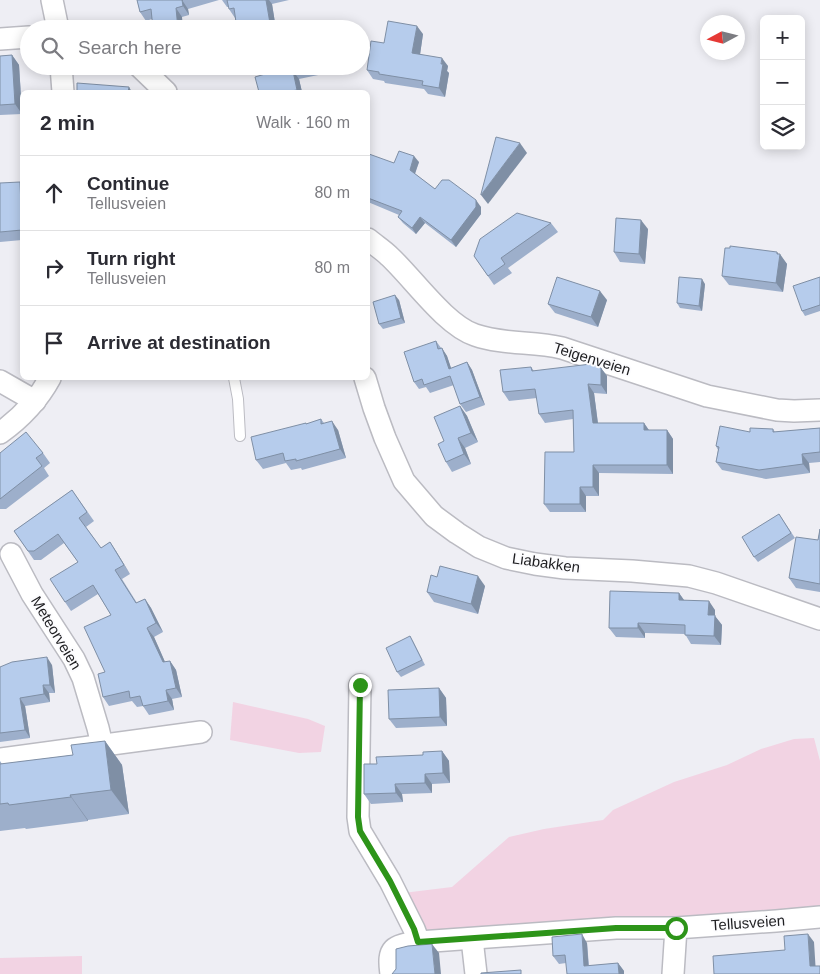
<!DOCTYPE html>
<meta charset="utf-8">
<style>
:root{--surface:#fff;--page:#f2f2f3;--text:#2b2b33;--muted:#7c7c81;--line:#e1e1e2}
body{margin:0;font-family:Helvetica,sans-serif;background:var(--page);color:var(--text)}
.controls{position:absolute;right:15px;top:15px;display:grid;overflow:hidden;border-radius:8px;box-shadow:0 2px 12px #0003}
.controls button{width:45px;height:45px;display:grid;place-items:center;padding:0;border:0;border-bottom:1px solid var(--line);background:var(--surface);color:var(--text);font:25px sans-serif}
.compass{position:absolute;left:700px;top:15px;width:45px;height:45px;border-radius:50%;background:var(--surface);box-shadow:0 2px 12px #0003;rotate:263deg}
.stop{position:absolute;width:15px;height:15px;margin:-11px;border:4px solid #2d9419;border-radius:50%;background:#fff}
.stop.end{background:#2d9419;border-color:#fff;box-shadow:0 1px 5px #0008}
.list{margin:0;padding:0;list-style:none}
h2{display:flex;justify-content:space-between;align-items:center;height:65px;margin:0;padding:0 20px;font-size:21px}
h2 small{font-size:16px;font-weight:400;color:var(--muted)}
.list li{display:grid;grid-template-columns:32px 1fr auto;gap:15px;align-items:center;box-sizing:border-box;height:75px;padding:0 20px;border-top:1px solid var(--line)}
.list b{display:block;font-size:19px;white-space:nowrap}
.list p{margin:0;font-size:16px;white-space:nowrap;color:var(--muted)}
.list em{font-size:16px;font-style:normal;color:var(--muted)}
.icon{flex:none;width:28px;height:28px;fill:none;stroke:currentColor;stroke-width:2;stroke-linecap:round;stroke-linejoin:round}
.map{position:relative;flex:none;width:820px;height:974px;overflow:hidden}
.search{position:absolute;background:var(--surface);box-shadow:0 2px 12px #0003;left:20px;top:20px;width:350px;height:55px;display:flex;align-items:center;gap:12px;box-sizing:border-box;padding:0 18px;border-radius:28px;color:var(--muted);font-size:19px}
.panel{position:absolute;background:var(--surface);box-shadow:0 2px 12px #0003;left:20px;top:90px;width:350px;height:290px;border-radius:8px}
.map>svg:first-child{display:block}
.green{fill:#f2d3e3}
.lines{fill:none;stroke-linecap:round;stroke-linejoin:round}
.service-casing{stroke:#bbbbc2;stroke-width:12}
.minor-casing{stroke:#bbbbc2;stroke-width:24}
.service{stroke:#fff;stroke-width:10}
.minor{stroke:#fff;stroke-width:21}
.wall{fill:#9dafcb}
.shaded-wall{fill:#7f8fa5}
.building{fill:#b6ccec;stroke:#7f8fa5}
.route{stroke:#2d9419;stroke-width:6}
.labels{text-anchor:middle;stroke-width:4;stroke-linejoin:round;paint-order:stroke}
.street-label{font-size:15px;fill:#1e1e21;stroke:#fcfcfe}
</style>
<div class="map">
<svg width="820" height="974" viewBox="0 0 820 974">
<rect width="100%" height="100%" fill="#eeeef4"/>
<g class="green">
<path d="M233,702l75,17 17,7 -4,26 -22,1 -69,-13z"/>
<path d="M814,738l6,23v148l-392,26 -25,-42 49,-6 57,-50 35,-8 59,-9 10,-10 61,-28 53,-17 34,-16 33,-10z"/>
<path d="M82,956v18h-82v-16z"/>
</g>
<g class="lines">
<defs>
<path id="service" d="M234,378l4,21 2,37"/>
<g id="minor">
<path d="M52,0l6,29"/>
<path d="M0,39l29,-2"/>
<path d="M61,66l2,26"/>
<path d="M139,66l27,26"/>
<path d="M368,239c7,6 15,11 21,17 24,22 56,69 86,79 29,10 58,6 87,13l145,48 70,14 17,1 26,-1"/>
<path d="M365,378l9,30 11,30 19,43 30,35 23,17 22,14 27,11 29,6 30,4 67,3 57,5 27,7 104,36"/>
<path d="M0,381l35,20"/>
<path d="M0,433c21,-15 38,-33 50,-55"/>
<path d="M11,554l21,40 42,65 9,19 15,50 4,17"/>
<path d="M360,685l-2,132 2,14 30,50 24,48 5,13"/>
<path d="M0,759l201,-27"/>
<path d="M472,939l4,35"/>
<path d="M391,974c-4,-28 3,-28 28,-32l197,-14h60"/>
<path d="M673,974l3,-46 100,-7 44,-4"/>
</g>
</defs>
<use href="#service" class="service-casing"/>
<use href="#minor" class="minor-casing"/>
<use href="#service" class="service"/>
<use href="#minor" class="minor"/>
</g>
<g class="wall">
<path d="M137,0h82l-31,9 1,6 -7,2 -30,2 -6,2 -6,-9z"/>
<path d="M222,0h67l-17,4 4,25h-39l-2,-11 -6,-9v-2h-2z"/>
<path d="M423,34l-3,20 28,12 -1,5 2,2 -4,24 -17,-3 -4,-5 -39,-6 -1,-2 -11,-2 -6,-9 17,-27z"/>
<path d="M12,55l7,10 3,49 -22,1v-59z"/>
<path d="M264,66h61l-4,1 2,7 -24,5 3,13h-43l6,-18z"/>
<path d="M368,157l26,6 25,-1 -4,12 20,15 46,18v7l-25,33 -31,-24 -9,11 -13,-11 -5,-6 1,-2 -31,-13z"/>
<path d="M0,183l22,3v54l-22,2z"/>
<path d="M551,223l7,9 -50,36 4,5 -18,12 -20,-29z"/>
<path d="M648,229l-3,35 -25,-2 -6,-10z"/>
<path d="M779,254l8,10 -4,28 -54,-7 -7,-9z"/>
<path d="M820,277v34l-15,5 -3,-5z"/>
<path d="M705,284l-3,27 -22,-3 -3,-5z"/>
<path d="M399,300l6,23 -22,6 -4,-5z"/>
<path d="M607,300l-9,27 -43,-14 -7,-9z"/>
<path d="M436,341l11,15 4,12 16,-6 5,8 13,35 -19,7 -6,-8 -6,-19 -24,8 -4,-6 -7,2 -5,-7z"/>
<path d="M531,367l3,4 67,-3 6,8v18l-13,-1 4,30h46l5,7h18l6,9v35l-74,-1v23h-13v16h-36l-6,-8 30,-52 -1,-33 -28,4 -6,-9 -2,-16 -28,3 -6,-9z"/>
<path d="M460,406l7,10 11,26 -13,6 6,16 -19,8 -6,-10 -2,-21z"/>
<path d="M321,419l3,4 14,7 8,28 -44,12 -1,-2 -10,2 -5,-7 -23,6 -7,-9 51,-36z"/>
<path d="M820,428v34l-11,1 1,10 -44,6 -44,-9 -6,-8 2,-12 -2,-4 34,-14 23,-3 2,3z"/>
<path d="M0,453h43l7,10 -6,5 5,8 -43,33h-6z"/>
<path d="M72,490l22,31 -8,6 15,21 9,-6 20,32 -8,5 15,24 8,-4 6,9 12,24 -9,5 11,25 5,-1 6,9 6,27 -10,2 2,11 -25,5 -6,-9 -6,1 -5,-6 -23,5 -6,-9 2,-25 6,-57 -13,-21 -27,17 -6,-9 13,-40 -14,-19 -23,17h-7l-20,-29z"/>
<path d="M779,514l16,24 -37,24 -4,-5z"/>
<path d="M820,529v63l-24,-4 -7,-10 29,-38z"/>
<path d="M437,577l48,9 -7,28 -44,-12 -7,-10z"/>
<path d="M679,593l5,7 31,10v6l7,9 -1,20 -30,-1 -6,-10 -40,-1v5l-29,-1 -7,-9z"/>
<path d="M410,636l3,5 12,24 -24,12 -4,-5z"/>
<path d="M52,665l3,28h-6l1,9 -25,4 5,32 -30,4v-75z"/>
<path d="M439,688l7,10 1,28 -51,2 -7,-9z"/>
<path d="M105,741l17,24 7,49 -41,6v1l-62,8 -1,-1 -25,3v-70l2,3 71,-9z"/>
<path d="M442,751l7,10 1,22 -18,1v9l-30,1 1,8 -32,2 -7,-10 13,-30z"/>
<path d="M587,943l2,23 29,-3 6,8 -58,-8 -7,1 -6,-8z"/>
</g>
<g class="shaded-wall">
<path d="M182,0l6,9 1,6 -6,-9z"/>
<path d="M266,0h3l3,4 4,25h-5z"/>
<path d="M176,8l6,9 1,12h-5z"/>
<path d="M417,26l6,8 -4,28 -7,-9z"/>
<path d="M12,55l7,10 3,49 -7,-10z"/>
<path d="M442,58l6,8 -1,5 2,2 -4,24 -6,-9z"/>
<path d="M317,66h3l1,1 2,7z"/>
<path d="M293,71l6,8 3,13h-3l-2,-2z"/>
<path d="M129,87l3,5h-4z"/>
<path d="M520,143l7,10 -39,51 -7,-9z"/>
<path d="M414,156l5,6 -5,14 -4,-6z"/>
<path d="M20,182l2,4v35z"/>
<path d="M476,200l5,7v7l-25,33 -5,-7z"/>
<path d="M420,217l5,6 -9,11 -4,-6z"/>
<path d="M641,220l7,9 -3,35 -6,-10z"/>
<path d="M777,252l3,4v-2l7,10 -4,28 -7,-9z"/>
<path d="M702,279l3,5 -3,27 -3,-5z"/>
<path d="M600,291l7,9 -9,27 -7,-10z"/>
<path d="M395,295l4,5 6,23 -4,-5z"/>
<path d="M442,348l5,8 7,21 -5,-8z"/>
<path d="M467,362l5,8 13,35 -5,-8z"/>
<path d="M601,368l6,8v18l-6,-9z"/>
<path d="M588,384l6,9 5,39 -6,-9z"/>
<path d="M460,406l7,10 11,26 -7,-9z"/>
<path d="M332,421l6,9 8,28 -6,-9z"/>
<path d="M644,423l6,9 -6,-2z"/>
<path d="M667,430l6,9v35l-6,-9z"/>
<path d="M458,438l7,10 6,16 -7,-10z"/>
<path d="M802,454l7,9 1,10 -7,-9z"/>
<path d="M593,465l6,8v23l-6,-9z"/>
<path d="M580,487l6,9v16l-6,-8z"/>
<path d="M110,542l6,9 14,23 -6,-9z"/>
<path d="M478,576l7,10 -7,28 -7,-10z"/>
<path d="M679,593l7,10 -7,-3z"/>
<path d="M145,599l6,9 12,24 -7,-9z"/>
<path d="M709,601l6,9v6l7,9 -1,20 -7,-9 -6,-21z"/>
<path d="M638,623l7,10v5l-7,-10z"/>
<path d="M147,628l7,9 15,34 -6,-9z"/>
<path d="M47,657l5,8 3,28 -5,-8z"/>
<path d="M170,661l6,9 6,27 -6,-9z"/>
<path d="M43,685l6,8 1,9 -6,-8z"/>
<path d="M439,688l7,10 1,28 -7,-9z"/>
<path d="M166,690l6,9 2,11 -6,-9z"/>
<path d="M20,698l5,8 5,32 -5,-8z"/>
<path d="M105,741l17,24 7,49 -18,-24z"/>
<path d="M442,751l7,10 1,22 -7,-10z"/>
<path d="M425,774l7,10v9l-7,-10z"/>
<path d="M395,784l7,10 1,8 -7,-9z"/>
<path d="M70,795l18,25v1l-17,-24z"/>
<path d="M582,934l5,9 2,31 -5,-8z"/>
<path d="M808,934l6,8 2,32 -6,-8z"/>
<path d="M432,944l7,9 2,21h-6z"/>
<path d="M618,963l6,8v3h-5z"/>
</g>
<g class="building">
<path d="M137,0h46h-1l1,6 -7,2 2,21h-25l-2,-20 -11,3z"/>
<path d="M227,0h39l5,29h-34l-3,-21 -5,1z"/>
<path d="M388,21l29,5 -5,27 30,5 -1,6h2l-4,24 -17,-3 1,-4 -44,-7v-2l-12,-2 4,-29 13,2z"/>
<path d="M12,55l3,49 -15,1v-49z"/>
<path d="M264,66h51l-22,5 4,19 -12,2h-26l-4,-15 10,-3z"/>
<path d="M77,83l52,4 -1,5h-51z"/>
<path d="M496,137l24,6 -39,52v-1z"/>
<path d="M399,151l15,5 -4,14 25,19 7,-9h7l27,20v7l-25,33 -31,-23 -8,11 -14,-11 4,-6 -34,-13v-41l1,-3 25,9z"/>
<path d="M20,182l2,48 -22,2v-49z"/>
<path d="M517,213l34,10 -50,35 4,6 -17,12 -14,-20 6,-17z"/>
<path d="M616,218l25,2 -2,34 -25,-2z"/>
<path d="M730,246l47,6v2h3l-4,29 -54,-7 3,-28h5z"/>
<path d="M557,277l43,14 -9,26 -43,-13z"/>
<path d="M679,277l23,2 -3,27 -22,-3z"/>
<path d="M820,277v28l-18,6 -9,-25z"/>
<path d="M395,295l6,23 -22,6 -6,-22z"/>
<path d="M436,341l2,8 4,-1 7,21 18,-7 13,35 -20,7 -10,-28 -26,9 -2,-6 -8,3 -10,-30z"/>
<path d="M591,364l10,4v17l-13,-1 5,39h51v7h23v35h-74v22h-13v17h-36l1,-52h29l-1,-42 -34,4 -4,-25 -32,3 -3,-22 31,-3 1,4z"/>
<path d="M460,406l11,27 -13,5 6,16 -18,8 -8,-18 6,-3 -10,-24z"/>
<path d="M321,419v5l11,-3 8,28 -44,12v-2l-11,2 -2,-8 -27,7 -5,-23 55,-14v1z"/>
<path d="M720,426l30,6v-4l23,1v3l47,-4v24l-18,2 1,10 -44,6 -43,-8 3,-15 -3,-1z"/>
<path d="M26,432l17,21 -7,5 6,8 -42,33v-46z"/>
<path d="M72,490l15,22 -8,6 22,30 9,-6 14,23 -9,5 21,33 9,-4 11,24 -9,5 16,34 7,-1 6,27 -10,2 2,11 -25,5 -3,-10 -10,2 -1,-7 -26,6 -5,-23 7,-2 -21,-45 27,-12 -18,-30 -28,17 -15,-23 28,-17 -20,-28 -24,17h-6l-14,-20z"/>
<path d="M779,514l12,19 -37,24 -12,-20z"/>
<path d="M820,529v55l-31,-6 7,-41 22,3z"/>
<path d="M440,566l38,10 -7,28 -44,-12 4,-17 6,2z"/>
<path d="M610,591l69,2v7l30,1 -1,14h7l-1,21 -29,-1v-10l-47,-2v5h-29z"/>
<path d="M410,636l12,24 -25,12 -11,-24z"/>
<path d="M47,657l3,28h-7l1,9 -24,4 5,32 -25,3v-66l12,-5z"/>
<path d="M439,688l1,29 -51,2 -1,-29z"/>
<path d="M105,741l6,49 -41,5 1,2 -62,8 -1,-2 -8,1v-40l73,-9 -2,-10z"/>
<path d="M442,751l1,22 -18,1v9l-30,1 1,9 -32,1v-30h13l-1,-7 47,-2v-3z"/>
<path d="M582,934l2,32 34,-3 1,11h-52l-2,-19 -12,1 -1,-19z"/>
<path d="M808,934l2,32h10v8h-106l-1,-18 72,-6 -1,-14z"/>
<path d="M432,944l3,30h-43l4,-5v-20l12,-3z"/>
<path d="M521,970v4h-40v-1z"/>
</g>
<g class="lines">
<path class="route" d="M360,685l-2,132 2,14 30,50 24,48 4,13 198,-14h60"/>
</g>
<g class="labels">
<g class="street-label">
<text transform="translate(592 359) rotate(17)" y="5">Teigenveien</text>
<text transform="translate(546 563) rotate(8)" y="5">Liabakken</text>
<text transform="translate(56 633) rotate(59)" y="5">Meteorveien</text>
<text transform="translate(748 923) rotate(-4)" y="5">Tellusveien</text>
</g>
</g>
</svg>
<div class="controls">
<button>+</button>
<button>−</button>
<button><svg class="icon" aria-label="layers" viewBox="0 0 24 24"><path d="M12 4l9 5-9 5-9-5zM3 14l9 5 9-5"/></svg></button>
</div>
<svg class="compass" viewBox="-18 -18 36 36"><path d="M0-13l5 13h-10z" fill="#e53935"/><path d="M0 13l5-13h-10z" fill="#7c7c81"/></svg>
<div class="stop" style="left:676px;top:928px"></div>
<div class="stop end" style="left:360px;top:685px"></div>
<div class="search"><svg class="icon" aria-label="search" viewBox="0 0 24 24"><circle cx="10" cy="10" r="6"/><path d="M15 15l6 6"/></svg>Search here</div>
<section class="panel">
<h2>2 min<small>Walk · 160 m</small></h2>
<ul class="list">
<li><svg class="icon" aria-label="ahead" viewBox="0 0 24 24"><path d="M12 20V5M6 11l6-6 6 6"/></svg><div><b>Continue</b><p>Tellusveien</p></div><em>80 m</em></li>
<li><svg class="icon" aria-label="right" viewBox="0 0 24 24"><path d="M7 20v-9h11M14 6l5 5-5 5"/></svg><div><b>Turn right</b><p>Tellusveien</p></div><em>80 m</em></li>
<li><svg class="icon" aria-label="arrive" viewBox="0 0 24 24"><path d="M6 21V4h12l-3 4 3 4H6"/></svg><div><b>Arrive at destination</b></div></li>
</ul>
</section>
</div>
